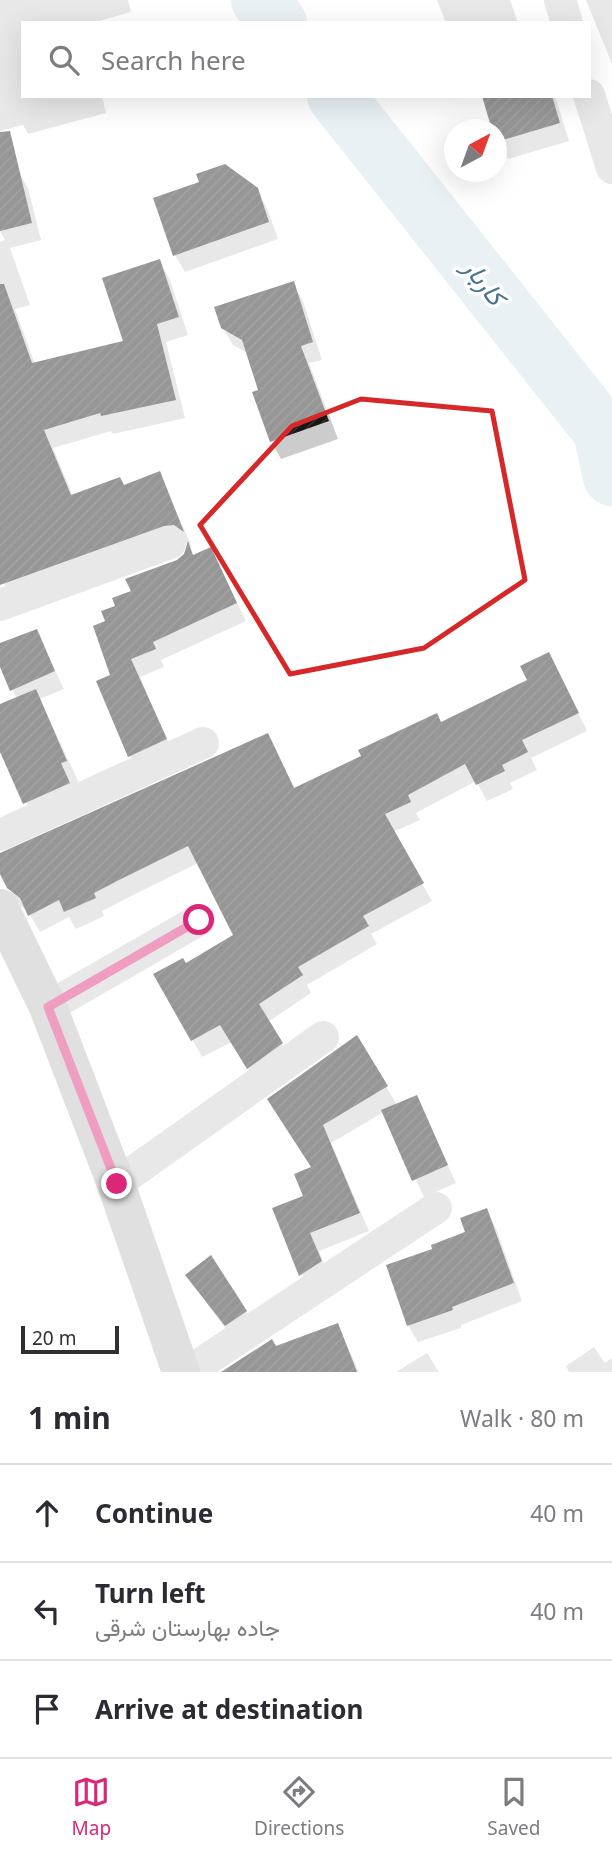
<!DOCTYPE html>
<meta charset="utf-8">
<style>
:root{--surface:#fff;--page:#f2f2f3;--text:#2b2b33;--muted:#7c7c81;--line:#e1e1e2;--accent:#db2777}
body{margin:0;font-family:"Noto Sans",Vazirmatn,sans-serif;background:var(--page);color:var(--text)}
.compass{position:absolute;left:444px;top:119px;width:63px;height:63px;border-radius:50%;background:var(--surface);box-shadow:0 7px 28px #0002;rotate:41deg}
.scale{position:absolute;left:21px;bottom:18px;width:98px;box-sizing:border-box;padding-left:7px;border:4px solid #303030;border-top:0;font-size:19px;line-height:24px;white-space:nowrap;color:#303030;-webkit-text-stroke:5px #fff;paint-order:stroke}
.stop{position:absolute;width:21px;height:21px;margin:-16px;border:5px solid #db2777;border-radius:50%;background:#fff}
.stop.end{background:#db2777;border-color:#fff;box-shadow:0 2px 7px #0008}
.list{margin:0;padding:0;list-style:none}
h2{display:flex;justify-content:space-between;align-items:center;height:91px;margin:0;padding:0 28px;font-size:30px}
h2 small{font-size:23px;font-weight:400;color:var(--muted)}
.list li{display:grid;grid-template-columns:46px 1fr auto;gap:21px;align-items:center;box-sizing:border-box;height:98px;padding:0 28px;border-top:2px solid var(--line)}
.list b{display:block;font-size:26px;white-space:nowrap}
.list p{margin:0;font-size:23px;white-space:nowrap;color:var(--muted)}
.list em{font-size:23px;font-style:normal;color:var(--muted)}
.icon{flex:none;width:38px;height:38px;fill:none;stroke:currentColor;stroke-width:2;stroke-linecap:round;stroke-linejoin:round}
.map{position:relative;flex:none;width:612px;height:1372px;overflow:hidden}
.search{position:absolute;background:var(--surface);box-shadow:0 7px 28px #0002;left:21px;right:21px;top:21px;height:77px;display:flex;align-items:center;gap:18px;box-sizing:border-box;padding:0 24px;border-radius:0px;color:var(--muted);font-size:26px}
.sheet{height:385px;background:var(--surface)}
nav{display:flex;justify-content:space-around;align-items:center;box-sizing:border-box;height:98px;border-top:2px solid var(--line);background:var(--surface);font-size:19px;color:var(--muted)}
nav a{display:grid;justify-items:center;gap:4px}
nav .on{color:var(--accent)}
.map>svg:first-child{display:block}
.shadow{fill:#0003}
.lines{fill:none;stroke-linecap:round;stroke-linejoin:round}
.river{stroke:#cee0e9;stroke-width:58}
.building{fill:url(#building-hatch)}
.street{stroke:#cdcdcd;stroke-width:32}
.secondary{stroke:#bababa;stroke-width:38}
.route{stroke:#db2777;stroke-width:9}
.marked{fill:none;stroke:#d62828;stroke-width:5;stroke-linejoin:round}
.labels{text-anchor:middle;stroke-width:7;stroke-linejoin:round;paint-order:stroke}
.water-label{font-size:26px;font-style:italic;fill:#46748a;stroke:#fff}
</style>
<div class="map">
<svg width="612" height="1372" viewBox="0 0 612 1372">
<defs>
<pattern id="building-hatch" width="6" height="6" patternUnits="userSpaceOnUse" patternTransform="scale(1.75)"><rect width="6" height="6" fill="#171717"/><path d="M-1 1l2-2M0 6l6-6M5 7l2-2" fill="none" stroke="#303030"/></pattern>
</defs>
<rect width="100%" height="100%" fill="#fff"/>
<g class="shadow">
<path d="M0,0h128l3,12 -39,11h-69v73h79l4,17 -78,21 -5,-9 -23,6z"/>
<path d="M437,0h73l8,23h-72z"/>
<path d="M586,0h26v64z"/>
<path d="M484,96h71l14,45 -61,18 -10,-17z"/>
<path d="M18,171l10,17 13,52 -31,8 20,57 -15,4 20,55 90,-22 34,-81 11,19 18,55 -22,7 19,76 -72,16 -2,-3 -58,17 20,48 51,-9 35,-14 33,74 -6,-4h-11l-161,59 -14,-27v-333l5,-2 -5,-8v-57z"/>
<path d="M256,189l11,19 11,31 -93,33 -10,-17z"/>
<path d="M293,284l10,17 19,59 -13,3 29,76 -57,20 -10,-18 -22,-87 -16,-9 -11,-18z"/>
<path d="M188,546l6,10 26,11 26,54 -85,39 3,7 -24,10 35,80 -35,16 -10,-17 -18,-80 5,-69 69,-52z"/>
<path d="M36,631l28,58 -24,10 40,86 -42,43 -38,-81v-41l17,-7 -17,-36v-18z"/>
<path d="M558,672l29,59 -56,27 6,12 -27,13 3,6 -26,12 -11,-20 -60,32 4,7 -27,12 39,69 -61,33 6,10 -70,41 4,8 -43,29 24,39 -34,24 -26,-43 -30,15 -46,-83 29,-9 51,-29 -38,-73 -69,34 -27,14 2,5 -28,13 -7,-12 -29,15 -11,-19 -10,-8 -19,-35v-17l8,1 269,-101 18,36z"/>
<path d="M357,1037l40,68 19,-8 40,86 -32,14 -40,-85 -53,31 38,88 -50,20 11,29 -19,13 -37,-84 31,-12 8,-29 -34,-51z"/>
<path d="M486,1210l10,18 26,73 -61,24v3l-43,14 -10,-17 27,-75 32,-17z"/>
<path d="M210,1257l27,37 17,32 -20,14 -47,-64z"/>
<path d="M338,1325l21,47h-130z"/>
<path d="M594,1347l11,16 7,-5v14h-43l-3,-6z"/>
<path d="M427,1353l12,19h-43z"/>
</g>
<g class="lines">
<g class="river">
<path d="M260,0l18,23"/>
<path d="M336,96l266,335 10,46"/>
</g>
</g>
<g class="building">
<path d="M482,96h70l8,27 -64,19v-12h-4z"/>
<path d="M10,131l22,92 -32,8v-99z"/>
<path d="M225,164l33,24 11,34 -96,34 -20,-58 46,-16 -3,-8z"/>
<path d="M160,259l19,58 -22,7 19,76 -75,16 -1,-3 -56,17 27,65 49,-18 4,8 36,-14 24,61 -10,-7 -10,1 -164,59v-301h4l28,79 91,-22 -21,-63z"/>
<path d="M294,281l19,61 -12,4 28,75 -59,21 -18,-50 6,-2 -16,-50 -21,-12 -7,-21z"/>
<path d="M188,541l5,14 18,-8 26,56 -84,39 3,7 -25,10 36,80 -39,18 -32,-76 14,-6 -17,-49 12,-5 -4,-10 14,-5 -3,-8 19,-7 -6,-12 52,-19 7,-6z"/>
<path d="M37,629l18,42 -45,20 -10,-24v-24z"/>
<path d="M549,652l30,61 -57,27 6,12 -26,13 3,6 -29,14 -11,-21 -57,31 3,7 -26,12 39,69 -61,33 6,10 -71,41 5,8 -44,29 24,39 -36,26 -27,-44 -29,16 -38,-67 30,-16 3,5 47,-28 -45,-89 -69,34 -25,13 2,5 -32,14 -5,-12 -31,16 -8,-18 -13,-10 -7,-14v-21l268,-120 26,55 67,-32 -3,-6 79,-37 4,9 86,-42 -7,-14z"/>
<path d="M36,689l31,72 -6,2 9,20 -47,21 -23,-52v-48z"/>
<path d="M357,1035l31,51 -65,39 37,88 -50,20 12,28 -23,15 -27,-68 31,-12 -9,-22 17,-7 -44,-68z"/>
<path d="M417,1095l31,70 -36,16 -31,-71z"/>
<path d="M487,1208l27,75 -62,24 1,3 -46,16 -21,-61 46,-16 -1,-4 34,-13 -5,-14z"/>
<path d="M211,1255l36,56 -22,15 -40,-51z"/>
<path d="M338,1323l19,49h-136l51,-33 4,7z"/>
</g>
<g class="lines">
<g class="street">
<path d="M560,0l7,23"/>
<path d="M589,95l23,73"/>
<path d="M0,605l170,-62"/>
<path d="M0,835l203,-92"/>
<path d="M48,1007l151,-87"/>
<path d="M116,1184l207,-147"/>
<path d="M188,1372l248,-164"/>
</g>
<path class="secondary" d="M0,908l48,99 68,177 65,188"/>
</g>
<g class="lines">
<path class="route" d="M117,1184l-69,-177 151,-87"/>
</g>
<path d="M0 0H612V1372H0ZM361,399l131,12 33,169 -101,68 -134,26 -90,-149 92,-99z" fill="#fff" fill-opacity=".55" fill-rule="evenodd"/>
<path class="marked" d="M361,399l131,12 33,169 -101,68 -134,26 -90,-149 92,-99z"/>
<g class="labels">
<g class="water-label">
<text transform="translate(484 282) rotate(52)" y="9">کاربار</text>
</g>
</g>
</svg>
<svg class="compass" viewBox="-18 -18 36 36"><path d="M0-13l5 13h-10z" fill="#e53935"/><path d="M0 13l5-13h-10z" fill="#7c7c81"/></svg>
<div class="scale">20 m</div>
<div class="stop" style="left:199px;top:920px"></div>
<div class="stop end" style="left:117px;top:1184px"></div>
<div class="search"><svg class="icon" aria-label="search" viewBox="0 0 24 24"><circle cx="10" cy="10" r="6"/><path d="M15 15l6 6"/></svg>Search here</div>
</div>
<section class="sheet">
<h2>1 min<small>Walk · 80 m</small></h2>
<ul class="list">
<li><svg class="icon" aria-label="ahead" viewBox="0 0 24 24"><path d="M12 20V5M6 11l6-6 6 6"/></svg><div><b>Continue</b></div><em>40 m</em></li>
<li><svg class="icon" aria-label="left" viewBox="0 0 24 24"><path d="M17 20v-9H6M10 6l-5 5 5 5"/></svg><div><b>Turn left</b><p>جاده بهارستان شرقی</p></div><em>40 m</em></li>
<li><svg class="icon" aria-label="arrive" viewBox="0 0 24 24"><path d="M6 21V4h12l-3 4 3 4H6"/></svg><div><b>Arrive at destination</b></div></li>
</ul>
</section>
<nav>
<a class="on"><svg class="icon" aria-label="map" viewBox="0 0 24 24"><path d="M3 6l6-2 6 2 6-2v14l-6 2-6-2-6 2zM9 4v14M15 6v14"/></svg>Map</a>
<a><svg class="icon" aria-label="directions" viewBox="0 0 24 24"><path d="M12 3l9 9-9 9-9-9zM9 14v-3h6M13 9l2 2-2 2"/></svg>Directions</a>
<a><svg class="icon" aria-label="saved" viewBox="0 0 24 24"><path d="M7 4h10v16l-5-4-5 4z"/></svg>Saved</a>
</nav>
